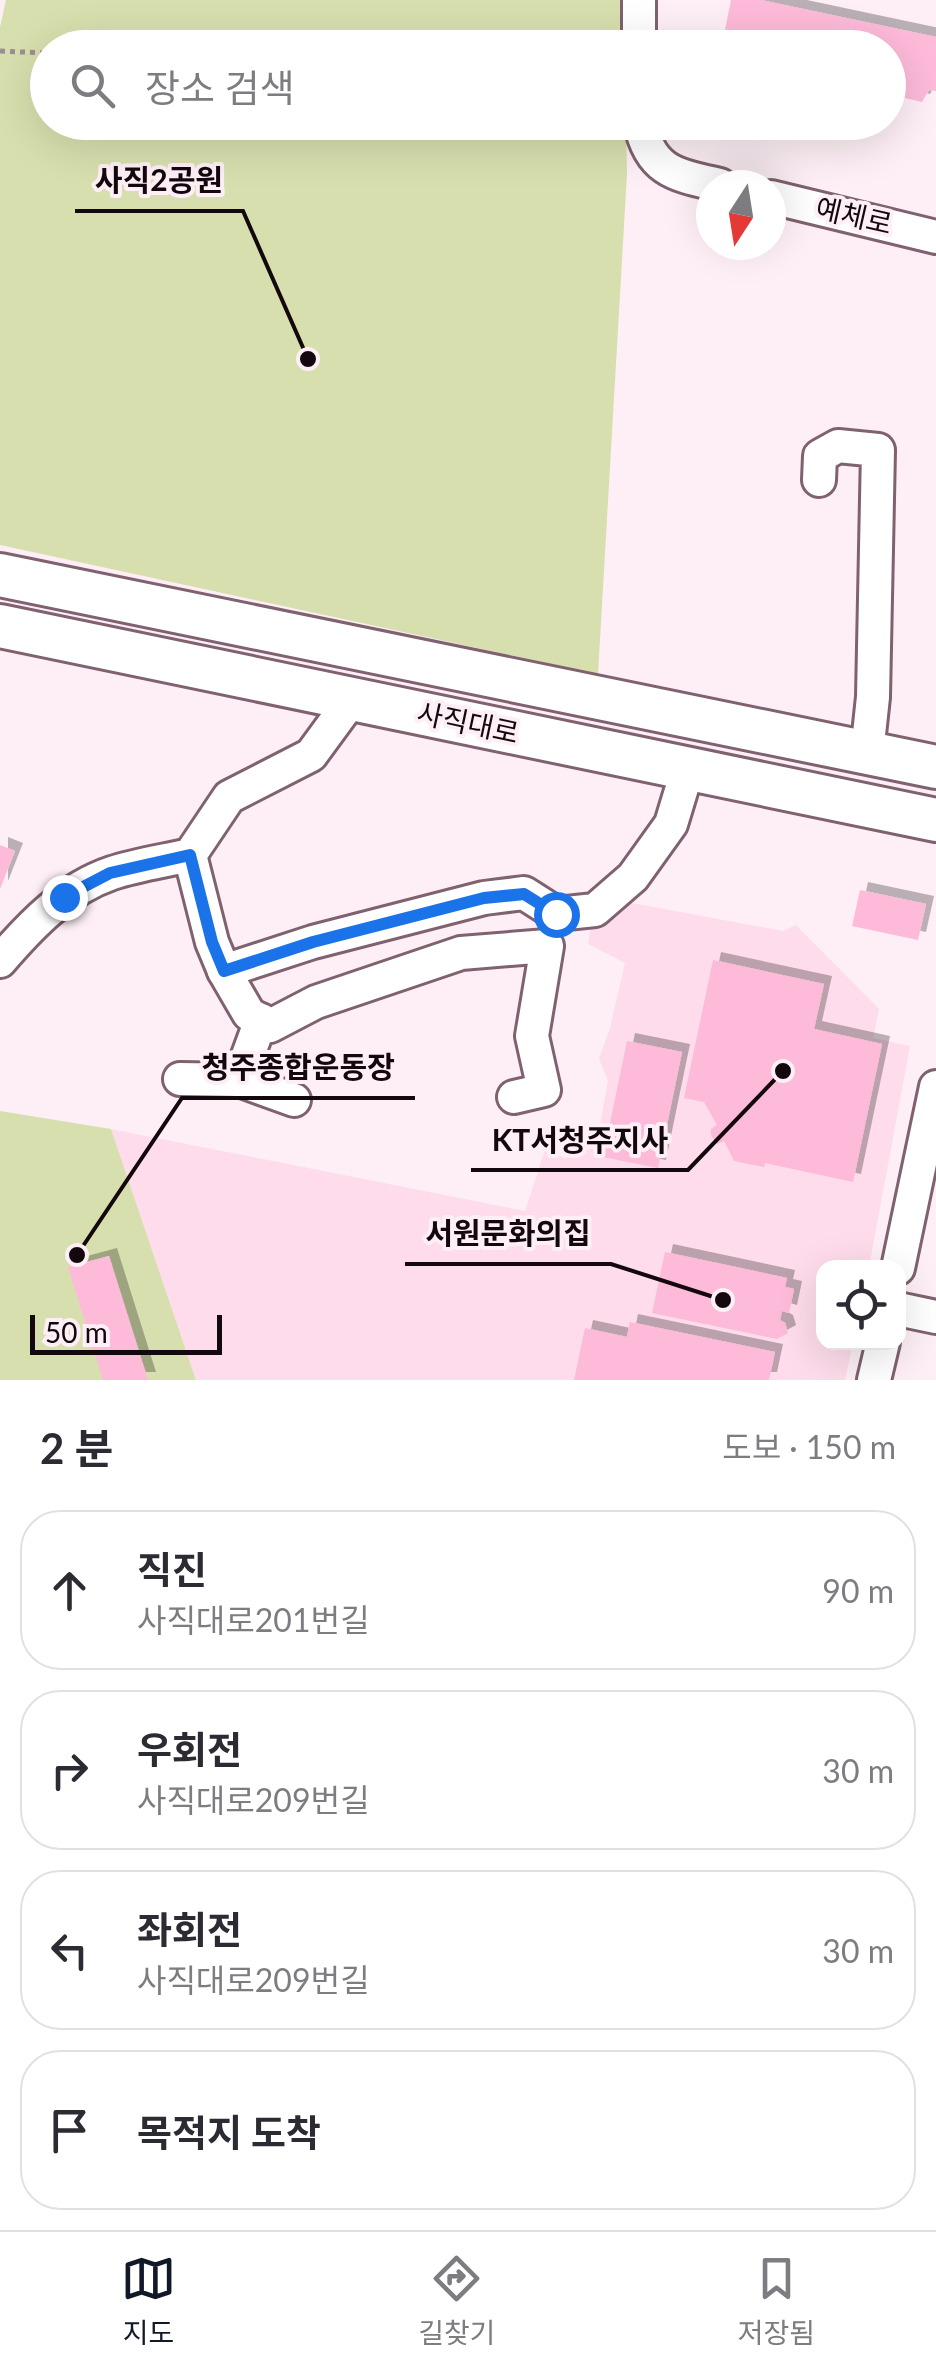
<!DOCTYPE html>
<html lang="ko">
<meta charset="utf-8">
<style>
:root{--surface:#fff;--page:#f2f2f3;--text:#2b2b33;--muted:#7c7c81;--line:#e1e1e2;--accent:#111827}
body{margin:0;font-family:Lato,"Noto Sans KR",sans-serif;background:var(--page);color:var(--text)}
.controls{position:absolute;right:30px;bottom:30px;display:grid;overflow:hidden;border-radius:20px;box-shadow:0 10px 40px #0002}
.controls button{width:90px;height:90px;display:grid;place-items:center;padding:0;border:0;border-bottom:2px solid var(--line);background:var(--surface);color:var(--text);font:50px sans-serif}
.compass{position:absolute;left:696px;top:170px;width:90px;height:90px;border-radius:50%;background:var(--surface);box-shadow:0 10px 40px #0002;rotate:192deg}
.scale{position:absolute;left:30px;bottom:25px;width:192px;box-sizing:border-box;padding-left:10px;border:5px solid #13080d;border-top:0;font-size:28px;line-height:35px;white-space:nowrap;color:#13080d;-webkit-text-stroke:8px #fdeff5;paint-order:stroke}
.stop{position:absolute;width:30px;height:30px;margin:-22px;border:8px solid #1a73e8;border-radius:50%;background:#fff}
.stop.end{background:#1a73e8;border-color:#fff;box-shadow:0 2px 10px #0008}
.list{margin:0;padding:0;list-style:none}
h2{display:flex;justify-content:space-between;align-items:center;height:130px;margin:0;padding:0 40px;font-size:42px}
h2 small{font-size:32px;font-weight:400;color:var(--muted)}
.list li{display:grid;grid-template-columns:65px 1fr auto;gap:30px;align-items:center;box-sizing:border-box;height:160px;margin:0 20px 20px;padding:0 20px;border:2px solid var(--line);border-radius:40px}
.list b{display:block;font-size:38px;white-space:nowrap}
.list p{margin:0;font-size:32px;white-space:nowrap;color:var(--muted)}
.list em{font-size:32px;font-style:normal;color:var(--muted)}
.icon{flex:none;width:55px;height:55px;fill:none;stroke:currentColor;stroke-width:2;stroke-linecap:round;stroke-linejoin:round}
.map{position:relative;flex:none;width:936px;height:1380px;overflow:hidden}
.search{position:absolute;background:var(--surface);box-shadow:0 10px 40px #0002;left:30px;right:30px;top:30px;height:110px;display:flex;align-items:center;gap:25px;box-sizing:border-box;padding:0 35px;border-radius:55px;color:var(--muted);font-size:38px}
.sheet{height:850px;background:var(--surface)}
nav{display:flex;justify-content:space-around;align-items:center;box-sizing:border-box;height:140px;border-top:2px solid var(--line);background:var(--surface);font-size:28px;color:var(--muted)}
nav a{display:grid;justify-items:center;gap:5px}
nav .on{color:var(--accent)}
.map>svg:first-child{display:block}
.built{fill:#fedceb}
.green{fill:#d8dfae}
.building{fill:#fdbad9;filter:url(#shadow)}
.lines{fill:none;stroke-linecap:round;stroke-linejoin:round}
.minor-casing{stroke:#7f616f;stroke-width:38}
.major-casing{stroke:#7f616f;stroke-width:48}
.path{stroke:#9b8e93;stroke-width:5;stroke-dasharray:5 5;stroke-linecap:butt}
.minor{stroke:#fff;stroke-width:32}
.major{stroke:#fff;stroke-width:42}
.route{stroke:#1a73e8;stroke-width:12}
.labels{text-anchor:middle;stroke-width:8;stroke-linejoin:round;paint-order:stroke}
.street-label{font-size:28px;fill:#13080d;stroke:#fdeff5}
.leader{fill:none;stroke:#13080d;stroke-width:4}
.callout-dot{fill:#13080d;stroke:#fdeff5;stroke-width:4}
.callout-label{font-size:30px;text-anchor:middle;font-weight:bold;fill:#13080d;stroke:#fdeff5;stroke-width:8;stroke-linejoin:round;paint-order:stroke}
</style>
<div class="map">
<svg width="936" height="1380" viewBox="0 0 936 1380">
<defs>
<filter id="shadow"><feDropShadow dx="8" dy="-8" stdDeviation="0" flood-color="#0004"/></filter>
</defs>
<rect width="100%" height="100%" fill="#fdeff5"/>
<path class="built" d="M621,901l162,30 13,-6 83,84 -6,29 37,8 -41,221 -45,1v74l29,1 -8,37h-649l-85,-251 414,82 20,-61 20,8 31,-11 12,-66 -9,-22 11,-31 15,-65 -37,-19 4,-26z"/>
<g class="green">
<path d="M6,0h618l1,47 -577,1v74l578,1 1,51 -29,500 -598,-129v-518z"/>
<path d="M0,1111l111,18 85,251h-196z"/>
</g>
<g class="building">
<path d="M731,0h30l175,37v54l-7,-1 -7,12 -34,-8v-46l-166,-3z"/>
<path d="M0,845l15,6 -15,38z"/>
<path d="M860,890l66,14 -8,36 -66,-14z"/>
<path d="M713,960l111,24 -10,45 68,15 -29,138 -88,-19 -1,4 -30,-6 -10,-20 -7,3 -6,-9v-6l6,-4 -13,-23 -20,-4z"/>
<path d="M627,1041l55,11 -24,116 -55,-11z"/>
<path d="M665,1252l122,26 -2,9 9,2 -5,24 -7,-2 -2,9 5,3 3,10 -11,6 -125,-26z"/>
<path d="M109,1256l39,124h-45l-35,-113z"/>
<path d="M630,1322l145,30 -6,28h-195l11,-52 42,9z"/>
</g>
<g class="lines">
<defs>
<g id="minor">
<path d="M639,0v48"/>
<path d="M640,122c10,50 36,53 80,63"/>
<path d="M771,197l165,40"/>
<path d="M819,480l1,-24 18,-10 40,4 -5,247 -6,56"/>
<path d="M190,855l22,87 12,29 25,43 21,12 46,-24 145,-49 86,-7 -15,90 12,54 -30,7"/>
<path d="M0,961c31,-36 65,-72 112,-88 24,-8 52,-12 78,-18l39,-58 82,-42 41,-56"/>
<path d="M224,971l89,-29 171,-44 40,-5 33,21 38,-4 38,-33 38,-53 17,-56"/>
<path d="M261,1020l-22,60 55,20"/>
<path d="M180,1079l59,1"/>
<path d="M898,1268l38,-181"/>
<path d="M898,1309l38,8"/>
<path d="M874,1380l9,-38"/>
</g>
<g id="major">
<path d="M0,575l936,192"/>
<path d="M0,626l936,194"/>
</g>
</defs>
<use href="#minor" class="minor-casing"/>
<use href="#major" class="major-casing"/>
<path class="path" d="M0,51l45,2"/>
<use href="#minor" class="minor"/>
<use href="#major" class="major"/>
</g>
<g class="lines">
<path class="route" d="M64,897l46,-24 80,-18 22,87 12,29 89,-29 171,-44 40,-4 32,20"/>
</g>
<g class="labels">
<g class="street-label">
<text transform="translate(854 216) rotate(13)" y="10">예체로</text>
<text transform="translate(468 723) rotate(12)" y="10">사직대로</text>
</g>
</g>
<path class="leader" d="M308 359L243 211H75M77 1255L182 1098H415M783 1071L688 1170H471M723 1300L611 1264H405"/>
<g class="callout-dot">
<circle cx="308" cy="359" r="10"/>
<circle cx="77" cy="1255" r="10"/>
<circle cx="783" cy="1071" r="10"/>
<circle cx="723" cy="1300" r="10"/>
</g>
<g class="callout-label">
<text x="159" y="191">사직2공원</text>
<text x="298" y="1078">청주종합운동장</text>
<text x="580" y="1151">KT서청주지사</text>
<text x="508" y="1244">서원문화의집</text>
</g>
</svg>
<div class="controls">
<button><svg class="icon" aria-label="locate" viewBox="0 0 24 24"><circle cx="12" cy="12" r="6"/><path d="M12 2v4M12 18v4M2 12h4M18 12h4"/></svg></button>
</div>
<svg class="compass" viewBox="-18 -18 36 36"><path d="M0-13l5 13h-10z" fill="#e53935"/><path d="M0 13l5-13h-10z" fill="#7c7c81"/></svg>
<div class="scale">50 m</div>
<div class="stop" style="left:556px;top:914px"></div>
<div class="stop end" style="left:64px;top:897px"></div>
<div class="search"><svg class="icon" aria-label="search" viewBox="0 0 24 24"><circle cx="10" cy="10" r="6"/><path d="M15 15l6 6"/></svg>장소 검색</div>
</div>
<section class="sheet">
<h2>2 분<small>도보 · 150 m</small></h2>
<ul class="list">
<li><svg class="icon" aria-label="ahead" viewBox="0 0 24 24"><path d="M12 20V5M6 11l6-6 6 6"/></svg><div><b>직진</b><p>사직대로201번길</p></div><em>90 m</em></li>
<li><svg class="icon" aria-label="right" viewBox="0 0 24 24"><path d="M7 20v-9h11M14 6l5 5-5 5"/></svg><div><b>우회전</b><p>사직대로209번길</p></div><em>30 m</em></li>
<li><svg class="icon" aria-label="left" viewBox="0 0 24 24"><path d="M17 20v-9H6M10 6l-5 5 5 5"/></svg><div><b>좌회전</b><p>사직대로209번길</p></div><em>30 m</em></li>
<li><svg class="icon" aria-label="arrive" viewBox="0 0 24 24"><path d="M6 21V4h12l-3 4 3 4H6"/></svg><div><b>목적지 도착</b></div></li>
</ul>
</section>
<nav>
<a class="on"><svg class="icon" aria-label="map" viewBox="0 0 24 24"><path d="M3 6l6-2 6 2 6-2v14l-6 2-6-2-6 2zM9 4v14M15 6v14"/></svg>지도</a>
<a><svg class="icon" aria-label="directions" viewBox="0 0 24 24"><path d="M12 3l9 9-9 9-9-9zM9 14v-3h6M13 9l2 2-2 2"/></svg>길찾기</a>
<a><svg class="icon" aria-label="saved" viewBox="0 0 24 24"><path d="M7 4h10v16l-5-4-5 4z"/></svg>저장됨</a>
</nav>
